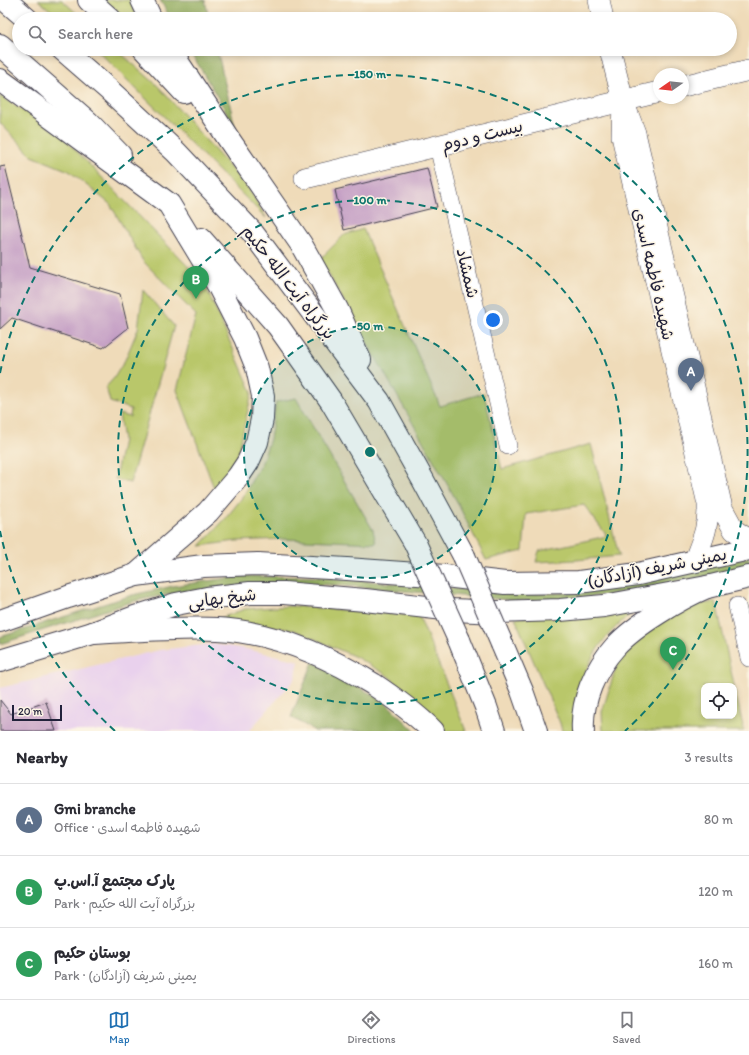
<!DOCTYPE html>
<meta charset="utf-8">
<style>
:root{--surface:#fff;--page:#f2f2f3;--text:#2b2b33;--muted:#7c7c81;--line:#e1e1e2;--accent:#1f6fb2}
body{margin:0;font-family:Itim,"Playpen Sans Arabic",sans-serif;background:var(--page);color:var(--text)}
.controls{position:absolute;right:12px;bottom:12px;display:grid;overflow:hidden;border-radius:8px;box-shadow:0 2px 6px #0003}
.controls button{width:36px;height:36px;display:grid;place-items:center;padding:0;border:0;border-bottom:1px solid var(--line);background:var(--surface);color:var(--text);font:20px sans-serif}
.compass{position:absolute;left:653px;top:68px;width:36px;height:36px;border-radius:50%;background:var(--surface);box-shadow:0 2px 6px #0003;rotate:256deg}
.scale{position:absolute;left:12px;bottom:10px;width:50px;box-sizing:border-box;padding-left:4px;border:2px solid #22223b;border-top:0;font-size:11px;line-height:14px;white-space:nowrap;color:#22223b;-webkit-text-stroke:3px #fcf5e5;paint-order:stroke}
.you{position:absolute;left:493px;top:320px;width:14px;height:14px;margin:-10px;border:3px solid #fff;border-radius:50%;background:#1a73e8;box-shadow:0 0 0 6px #1a73e833}
.badge{display:grid;place-items:center;width:26px;height:26px;border-radius:50%;background:var(--accent);color:#fff;font-size:13px;font-weight:700}
.pin{position:absolute;translate:-50% -33px;filter:drop-shadow(0 1px 2px #0008)}
.pin::after{content:'';position:absolute;top:21px;width:14px;height:12px;background:inherit;clip-path:polygon(0 0,100% 0,50% 100%)}
.list{margin:0;padding:0;list-style:none}
h2{display:flex;justify-content:space-between;align-items:center;height:52px;margin:0;padding:0 16px;font-size:17px}
h2 small{font-size:13px;font-weight:400;color:var(--muted)}
.list li{display:grid;grid-template-columns:26px 1fr auto;gap:12px;align-items:center;box-sizing:border-box;height:72px;padding:0 16px;border-top:1px solid var(--line)}
.list b{display:block;font-size:15px;white-space:nowrap}
.list p{margin:0;font-size:13px;white-space:nowrap;color:var(--muted)}
.list em{font-size:13px;font-style:normal;color:var(--muted)}
.icon{flex:none;width:22px;height:22px;fill:none;stroke:currentColor;stroke-width:2;stroke-linecap:round;stroke-linejoin:round}
.map{position:relative;flex:none;width:749px;height:731px;overflow:hidden}
.search{position:absolute;background:var(--surface);box-shadow:0 2px 6px #0003;left:12px;right:12px;top:12px;height:44px;display:flex;align-items:center;gap:10px;box-sizing:border-box;padding:0 14px;border-radius:22px;color:var(--muted);font-size:15px}
.sheet{height:268px;background:var(--surface)}
nav{display:flex;justify-content:space-around;align-items:center;box-sizing:border-box;height:56px;border-top:1px solid var(--line);background:var(--surface);font-size:11px;color:var(--muted)}
nav a{display:grid;justify-items:center;gap:2px}
nav .on{color:var(--accent)}
.map>svg:first-child{display:block}
.built{fill:#e9d1ed}
.green{fill:#b9c76a;stroke:#6e7452;fill-rule:evenodd}
.forest{fill:#92ac5e;stroke:#5a674c}
.building{fill:#c19ac3}
.lines{fill:none;stroke-linecap:round;stroke-linejoin:round}
.minor-casing{stroke:#413e4e;stroke-width:18}
.tertiary-casing{stroke:#413e4e;stroke-width:22}
.secondary-casing{stroke:#413e4e;stroke-width:24}
.trunk-casing{stroke:#413e4e;stroke-width:24}
.minor{stroke:#fff;stroke-width:17}
.tertiary{stroke:#fff;stroke-width:21}
.secondary{stroke:#fff;stroke-width:22}
.trunk{stroke:#fff;stroke-width:22}
.trunk-bridge-casing{stroke:#413e4e;stroke-width:24;stroke-linecap:butt}
.trunk-bridge{stroke:#fff;stroke-width:22}
.ring{fill:none;stroke:#0f766e;stroke-width:2;stroke-dasharray:7 5}
.labels{text-anchor:middle;stroke-width:3;stroke-linejoin:round;paint-order:stroke}
.street-label{font-size:17px;fill:#22223b;stroke:#fcf5e5}
.centre{fill:#0f766e;stroke:#fcf5e5;stroke-width:2}
.ring-label{font-size:12px;text-anchor:middle;font-weight:bold;fill:#0f766e;stroke:#fcf5e5;stroke-width:3;stroke-linejoin:round;paint-order:stroke}
</style>
<div class="map">
<svg width="749" height="731" viewBox="0 0 749 731">
<rect width="100%" height="100%" fill="#fcf5e5"/>
<filter id="ink" filterUnits="userSpaceOnUse"><feTurbulence type="fractalNoise" baseFrequency=".025" numOctaves="2"/><feDisplacementMap in="SourceGraphic" scale="8" xChannelSelector="R" yChannelSelector="G"/><feConvolveMatrix kernelMatrix="1 2 1 2 8 2 1 2 1" color-interpolation-filters="sRGB"/></filter>
<filter id="wash" filterUnits="userSpaceOnUse"><feTurbulence type="fractalNoise" baseFrequency=".012" numOctaves="4" result="noise"/><feDisplacementMap in="SourceGraphic" scale="16" xChannelSelector="R" yChannelSelector="G"/><feGaussianBlur stdDeviation="0.9" result="paint"/><feColorMatrix in="noise" values="0 0 0 0 0 0 0 0 0 0 0 0 0 0 0 0 0 1.4 0 .05"/><feComposite in="paint" operator="in"/></filter>
<g filter="url(#wash)">
<rect width="100%" height="100%" fill="#efdbb9"/>
<path class="built" d="M212,644l34,5 53,12 -4,18 -46,52h-249v-43l160,-38z"/>
<g class="green">
<path d="M38,0h24l21,19h-22z"/>
<path d="M101,0h30l6,19h-10z"/>
<path d="M96,49h20l42,37 92,104 16,28z"/>
<path d="M0,96l60,38 144,149 48,109 -15,66 -23,30 -37,-98 19,-75 -53,-54 -33,-57 -41,-33 -37,-15 -32,-33z"/>
<path d="M363,229l77,177 44,-13 18,76 89,-25 28,112 -43,4 -40,2 3,-11 68,-15 -23,-31 -58,9 -3,37 -37,9 -31,-62 -135,-239 24,-24z"/>
<path d="M143,290l31,36 -44,157 -15,-4 8,-39 -4,-26 11,3 1,-8 -21,-7 -4,-15 8,-9 11,-18 13,-31z"/>
<path d="M296,398l77,132 3,13 -92,-4 -48,2 -36,5 26,-28 16,-20 20,-36 8,-23 6,-37z"/>
<path d="M716,602l28,129h-141l-1,-19 10,-32 7,-21 12,-15 53,-38zM704,686h30v30h-30z"/>
<path d="M292,606l127,10 47,115h-23l-29,-32 -27,-24 -31,-18 -62,-27 -76,-11 27,-10z"/>
<path d="M640,607c-29,21 -51,45 -59,81 -3,13 -3,29 -4,43h-15l-2,-8 -45,-105z"/>
</g>
<g class="forest">
<path d="M160,0h45l4,19h-38z"/>
<path d="M189,49h28l18,78z"/>
<path d="M749,557v11l-141,27 -50,5 -39,1 -184,-16 -54,-2 -94,8 -52,10 -135,43v-7l132,-42 41,-9 69,-10 79,1 198,17 43,-1z"/>
<path d="M313,662l71,39 31,30h-100l-24,-14z"/>
</g>
<g id="blocks">
<g class="building">
<path d="M5,166l25,101 90,27 8,34 -25,20 -91,-30 -12,11v-162z"/>
<path d="M427,168l10,39 -93,23 -9,-40z"/>
<path d="M0,700l11,14 35,-12 10,29h-56z"/>
</g>
</g>
</g>
<g filter="url(#ink)">
<use href="#blocks" fill-opacity="0" stroke="#413e4e" stroke-width="1"/>
<g class="lines">
<defs>
<g id="minor">
<path d="M438,146l70,300"/>
<path d="M737,606l12,52"/>
</g>
<g id="tertiary">
<path d="M599,0l4,19"/>
<path d="M610,49l13,52"/>
<path d="M683,86l66,-16"/>
<path d="M305,178l354,-86"/>
<path d="M694,562c8,-21 15,-35 14,-58l-86,-368 1,-35 12,32 87,375 12,22 15,10"/>
</g>
<g id="secondary">
<path d="M0,621l68,-24 68,-22 67,-9 55,-2 89,5 98,7 60,7 74,-1 59,-8 111,-25"/>
<path d="M0,661l93,-28 42,-16 41,-13 31,-6 43,-5h34l81,7 88,10 45,2 62,-2 44,-4 103,-19 42,-10"/>
</g>
<g id="trunk">
<path d="M5,0l22,19"/>
<path d="M89,0l21,19"/>
<path d="M142,0l9,19"/>
<path d="M0,45l88,77 32,33"/>
<path d="M62,49l46,40 68,63 76,80 127,169 44,79 41,76"/>
<path d="M144,49l40,43"/>
<path d="M169,49l61,92 71,103 36,65 23,51"/>
<path d="M0,80l169,124 49,81 27,53 12,30 6,28 -1,23 -5,23 -9,20 -10,15 -30,35 -72,63"/>
<path d="M201,239l77,87 53,75 84,142"/>
<path d="M93,633c41,-2 83,-6 124,-4 56,3 109,26 156,55 21,14 42,29 60,47"/>
<path d="M459,640l27,67 8,24"/>
<path d="M502,644l20,47 14,40"/>
<path d="M583,731c-2,-30 12,-62 32,-84 20,-22 64,-48 92,-60"/>
</g>
</defs>
<use href="#minor" class="minor-casing"/>
<use href="#tertiary" class="tertiary-casing"/>
<use href="#secondary" class="secondary-casing"/>
<use href="#trunk" class="trunk-casing"/>
<use href="#minor" class="minor"/>
<use href="#tertiary" class="tertiary"/>
<use href="#secondary" class="secondary"/>
<use href="#trunk" class="trunk"/>
<defs>
<g id="trunk-bridge">
<path d="M415,543l44,97"/>
<path d="M464,556l38,88"/>
</g>
</defs>
<use href="#trunk-bridge" class="trunk-bridge-casing"/>
<use href="#trunk-bridge" class="trunk-bridge"/>
</g>
</g>
<circle cx="370" cy="452" r="126" fill="#0f766e" fill-opacity=".12"/>
<g class="ring">
<circle cx="370" cy="452" r="126"/>
<circle cx="370" cy="452" r="252"/>
<path d="M115 731A378 378 0 0 1 0 531M0 373A378 378 0 1 1 625 731"/>
</g>
<g class="labels">
<g class="street-label">
<text transform="translate(482 135) rotate(-14)" y="6">بیست و دوم</text>
<text transform="translate(468 273) rotate(77)" y="6">شمشاد</text>
<text transform="translate(654 274) rotate(77)" y="6">شهیده فاطمه اسدی</text>
<text transform="translate(289 282) rotate(52)" y="6">بزرگراه آیت الله حکیم</text>
<text transform="translate(657 567) rotate(-11)" y="6">یمینی شریف (آزادگان)</text>
<text transform="translate(222 598) rotate(-7)" y="6">شیخ بهایی</text>
</g>
</g>
<circle cx="370" cy="452" r="6" class="centre"/>
<g class="ring-label">
<text x="370" y="78">150 m</text>
<text x="370" y="204">100 m</text>
<text x="370" y="330">50 m</text>
</g>
</svg>
<div class="controls">
<button><svg class="icon" aria-label="locate" viewBox="0 0 24 24"><circle cx="12" cy="12" r="6"/><path d="M12 2v4M12 18v4M2 12h4M18 12h4"/></svg></button>
</div>
<svg class="compass" viewBox="-18 -18 36 36"><path d="M0-13l5 13h-10z" fill="#e53935"/><path d="M0 13l5-13h-10z" fill="#7c7c81"/></svg>
<div class="scale">20 m</div>
<div class="you"></div>
<div class="pin badge" style="left:691px;top:391px;background:#5c6f8a">A</div>
<div class="pin badge" style="left:196px;top:299px;background:#2e9e5b">B</div>
<div class="pin badge" style="left:673px;top:670px;background:#2e9e5b">C</div>
<div class="search"><svg class="icon" aria-label="search" viewBox="0 0 24 24"><circle cx="10" cy="10" r="6"/><path d="M15 15l6 6"/></svg>Search here</div>
</div>
<section class="sheet">
<h2>Nearby<small>3 results</small></h2>
<ul class="list">
<li><span class="badge" style="background:#5c6f8a">A</span><div><b>Gmi branche</b><p>Office · شهیده فاطمه اسدی</p></div><em>80 m</em></li>
<li><span class="badge" style="background:#2e9e5b">B</span><div><b>پارک مجتمع آ.اس.پ</b><p>Park · بزرگراه آیت الله حکیم</p></div><em>120 m</em></li>
<li><span class="badge" style="background:#2e9e5b">C</span><div><b>بوستان حکیم</b><p>Park · یمینی شریف (آزادگان)</p></div><em>160 m</em></li>
</ul>
</section>
<nav>
<a class="on"><svg class="icon" aria-label="map" viewBox="0 0 24 24"><path d="M3 6l6-2 6 2 6-2v14l-6 2-6-2-6 2zM9 4v14M15 6v14"/></svg>Map</a>
<a><svg class="icon" aria-label="directions" viewBox="0 0 24 24"><path d="M12 3l9 9-9 9-9-9zM9 14v-3h6M13 9l2 2-2 2"/></svg>Directions</a>
<a><svg class="icon" aria-label="saved" viewBox="0 0 24 24"><path d="M7 4h10v16l-5-4-5 4z"/></svg>Saved</a>
</nav>
